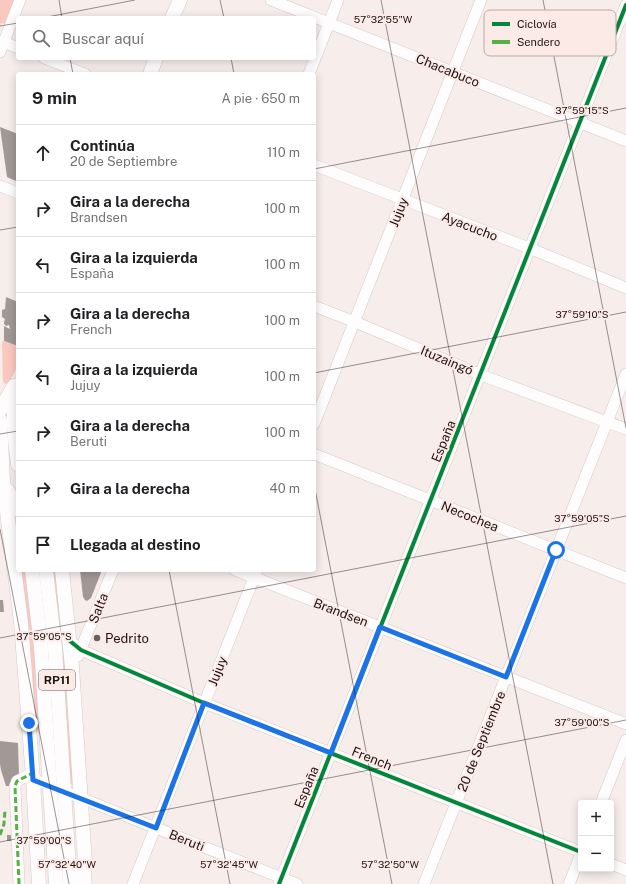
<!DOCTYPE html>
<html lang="es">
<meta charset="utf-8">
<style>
:root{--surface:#fff;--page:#f2f2f2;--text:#202124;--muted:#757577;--line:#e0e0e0}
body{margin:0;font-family:"Public Sans",sans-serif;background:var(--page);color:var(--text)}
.controls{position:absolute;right:12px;bottom:12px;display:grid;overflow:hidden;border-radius:4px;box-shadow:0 2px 10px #0003}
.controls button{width:36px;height:36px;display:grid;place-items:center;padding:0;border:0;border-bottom:1px solid var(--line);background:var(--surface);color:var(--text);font:20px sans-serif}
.stop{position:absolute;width:12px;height:12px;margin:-9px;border:3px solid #1a73e8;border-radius:50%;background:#fff}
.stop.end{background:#1a73e8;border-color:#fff;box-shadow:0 1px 4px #0008}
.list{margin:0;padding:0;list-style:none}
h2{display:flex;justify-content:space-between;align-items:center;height:52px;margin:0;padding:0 16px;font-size:17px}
h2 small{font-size:13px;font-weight:400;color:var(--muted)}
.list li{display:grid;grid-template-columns:26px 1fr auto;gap:12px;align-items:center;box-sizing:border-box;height:56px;padding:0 16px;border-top:1px solid var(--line)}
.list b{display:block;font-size:15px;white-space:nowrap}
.list p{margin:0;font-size:13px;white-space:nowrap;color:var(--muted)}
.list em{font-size:13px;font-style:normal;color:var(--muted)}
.icon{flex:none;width:22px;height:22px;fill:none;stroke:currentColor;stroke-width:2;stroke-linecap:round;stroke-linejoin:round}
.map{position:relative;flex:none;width:626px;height:884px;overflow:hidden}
.search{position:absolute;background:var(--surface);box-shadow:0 2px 10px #0003;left:16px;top:16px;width:300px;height:44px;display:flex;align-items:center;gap:10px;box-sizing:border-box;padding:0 14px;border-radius:4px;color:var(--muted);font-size:15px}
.panel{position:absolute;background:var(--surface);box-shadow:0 2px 10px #0003;left:16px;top:72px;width:300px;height:500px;border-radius:4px}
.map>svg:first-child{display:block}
.green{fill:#fbc8c0}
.building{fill:#a29997}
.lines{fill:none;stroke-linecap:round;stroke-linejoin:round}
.minor-casing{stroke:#d4cac9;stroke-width:12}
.major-casing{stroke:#d4cac9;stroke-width:15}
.minor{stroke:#fefcfc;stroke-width:11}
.major{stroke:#fefcfc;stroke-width:14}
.quiet{stroke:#55b144;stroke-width:3;stroke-dasharray:6 3;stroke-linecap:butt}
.cycleway-casing{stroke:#fceae7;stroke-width:6}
.cycleway{stroke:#00873e;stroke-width:4}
.route{stroke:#1a73e8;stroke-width:5}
.ticks{fill:none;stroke:#1e1413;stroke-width:1;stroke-opacity:0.45}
.poi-dot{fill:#6a605f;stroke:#fceae7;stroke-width:1.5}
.labels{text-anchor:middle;stroke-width:4;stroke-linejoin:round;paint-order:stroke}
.shield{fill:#fceae7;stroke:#615453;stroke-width:1}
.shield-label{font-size:12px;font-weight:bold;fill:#1e1413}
.street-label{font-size:13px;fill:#1e1413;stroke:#fceae7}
.poi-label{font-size:13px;fill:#1e1413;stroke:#fceae7;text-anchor:start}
.key{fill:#fceae7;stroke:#b9aaa7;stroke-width:1}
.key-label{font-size:11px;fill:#1e1413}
.ticks-label{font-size:10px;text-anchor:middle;fill:#1e1413;stroke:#fceae7;stroke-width:4;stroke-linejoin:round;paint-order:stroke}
</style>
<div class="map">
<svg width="626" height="884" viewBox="0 0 626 884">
<rect width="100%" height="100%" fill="#f7eeec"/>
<g class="green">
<path d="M0,0h15l-9,24 -5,-1 -1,3z"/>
<path d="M3,341l15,5v19l-9,18 -4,1 -2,-2 -1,-39z"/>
<path d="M19,570h7l7,52 9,151 -3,-37 -5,-13z"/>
<path d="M50,570h8l9,75 6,139h-2z"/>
</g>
<g class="building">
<path d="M0,127l18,7v48l-11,-5z"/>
<path d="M6,297l12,5v44l-14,-5v-15l6,3 -1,-4 -3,1 -2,-2v-2l1,-3 -3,-2v-7l3,-1z"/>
<path d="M80,570h22l-11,28 -4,3 -2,-1 -2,-3z"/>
<path d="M0,600h3l1,12h-4z"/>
<path d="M0,741l18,2 1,33 -7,10h-6l-5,-16 -1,-6z"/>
<rect x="7" y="835" width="6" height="6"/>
</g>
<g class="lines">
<defs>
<g id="minor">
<path d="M271,0l355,141"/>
<path d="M4,42l14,6"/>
<path d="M0,52l20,-52"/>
<path d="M44,58l41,16"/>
<path d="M309,74l29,-74"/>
<path d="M314,165l215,83 97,40"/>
<path d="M0,186l18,7"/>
<path d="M314,306l41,16 126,53 145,54"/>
<path d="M314,424l167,-424"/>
<path d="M314,454l312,124"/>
<path d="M235,570l391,154"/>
<path d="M70,641l11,9 123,53 377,149"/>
<path d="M78,656l35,-86"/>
<path d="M33,779l264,105"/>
<path d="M601,803l25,-63"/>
<path d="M85,863l1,21"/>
<path d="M611,864l15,6"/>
<path d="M19,884l-4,-98 2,-5 16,-8"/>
<path d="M133,884l124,-314"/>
<path d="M279,884l347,-879"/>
<path d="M424,884l202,-510"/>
<path d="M569,884l12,-30"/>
</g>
<g id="major">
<path d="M172,18l8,-18"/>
<path d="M150,74l6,-16"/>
<path d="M18,385c-8,26 -3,53 0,80"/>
<path d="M0,410l14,-24"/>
<path d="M0,420l3,60 18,142 12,157 6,105"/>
<path d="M8,491l10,19"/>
<path d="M32,570l9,77 15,237"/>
<path d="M46,570l9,78 15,236"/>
<path d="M62,570l10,97 13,196 -12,21"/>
</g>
</defs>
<use href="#minor" class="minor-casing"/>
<use href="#major" class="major-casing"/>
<use href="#minor" class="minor"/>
<use href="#major" class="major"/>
<g class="quiet">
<path d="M0,835l4,-11 1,-14"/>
<path d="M19,884l-4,-98 2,-5 16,-8"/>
</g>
<defs>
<g id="cycleway">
<path d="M70,641l11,9 123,53 377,149"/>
<path d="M279,884l347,-879"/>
</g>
</defs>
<use href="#cycleway" class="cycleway-casing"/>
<use href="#cycleway" class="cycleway"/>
</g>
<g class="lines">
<path class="route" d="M29,723l4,57 123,48 48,-125 127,50 49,-126 126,50 50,-127"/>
</g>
<path class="ticks" d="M59,0l3,18M220,0l4,18M381,0l172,884M543,0l83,428M42,18l93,-18M0,26l18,-3M70,58l3,16M231,58l3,16M314,169l312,-61M0,230l18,-3M314,373l312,-61M0,434l18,-3M314,484l78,400M0,529l69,355M169,570l61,314M0,638l626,-122M0,842l626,-122"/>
<circle class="poi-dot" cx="97" cy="638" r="4"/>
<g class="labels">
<rect class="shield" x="39" y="670" width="36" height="20" rx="3"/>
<g class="shield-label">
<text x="57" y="684">RP11</text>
</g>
<g class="street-label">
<text transform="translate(448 70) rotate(22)" y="5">Chacabuco</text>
<text transform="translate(398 212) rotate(-69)" y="5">Jujuy</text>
<text transform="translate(470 226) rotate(21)" y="5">Ayacucho</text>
<text transform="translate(447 360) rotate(23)" y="5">Ituzaingó</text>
<text transform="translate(443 441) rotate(-68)" y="5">España</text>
<text transform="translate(470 516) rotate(22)" y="5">Necochea</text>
<text transform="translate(98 608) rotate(-68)" y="5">Salta</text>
<text transform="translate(341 612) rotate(21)" y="5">Brandsen</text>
<text transform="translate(217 671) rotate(-69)" y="5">Jujuy</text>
<text transform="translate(481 741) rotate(-68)" y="5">20 de Septiembre</text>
<text transform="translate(372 758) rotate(22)" y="5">French</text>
<text transform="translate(306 787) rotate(-68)" y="5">España</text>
<text transform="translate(187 840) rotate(22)" y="5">Beruti</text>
</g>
<g class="poi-label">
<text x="105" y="643">Pedrito</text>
</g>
</g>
<rect x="484" y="10" width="132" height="46" rx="6" class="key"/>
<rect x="492" y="22" width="18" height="4" fill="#00873e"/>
<rect x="492" y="40" width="18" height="4" fill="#55b144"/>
<g class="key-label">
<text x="517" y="28">Ciclovía</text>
<text x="517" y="46">Sendero</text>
</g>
<g class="ticks-label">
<text x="383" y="23">57°32'55"W</text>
<text x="582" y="114">37°59'15"S</text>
<text x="582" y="318">37°59'10"S</text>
<text x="582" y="522">37°59'05"S</text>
<text x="44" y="640">37°59'05"S</text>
<text x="582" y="726">37°59'00"S</text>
<text x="44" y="844">37°59'00"S</text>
<text x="67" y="868">57°32'40"W</text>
<text x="229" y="868">57°32'45"W</text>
<text x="390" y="868">57°32'50"W</text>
</g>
</svg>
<div class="controls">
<button>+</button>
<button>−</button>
</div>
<div class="stop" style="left:556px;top:550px"></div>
<div class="stop end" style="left:29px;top:723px"></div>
<div class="search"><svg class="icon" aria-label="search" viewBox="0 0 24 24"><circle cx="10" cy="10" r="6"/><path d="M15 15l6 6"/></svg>Buscar aquí</div>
<section class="panel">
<h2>9 min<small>A pie · 650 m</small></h2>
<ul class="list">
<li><svg class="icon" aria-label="ahead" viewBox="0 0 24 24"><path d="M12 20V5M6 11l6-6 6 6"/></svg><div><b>Continúa</b><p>20 de Septiembre</p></div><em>110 m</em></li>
<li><svg class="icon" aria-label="right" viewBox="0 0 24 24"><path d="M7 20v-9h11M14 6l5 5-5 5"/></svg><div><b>Gira a la derecha</b><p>Brandsen</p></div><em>100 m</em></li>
<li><svg class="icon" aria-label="left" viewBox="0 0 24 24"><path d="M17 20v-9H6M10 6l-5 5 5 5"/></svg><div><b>Gira a la izquierda</b><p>España</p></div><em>100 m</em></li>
<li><svg class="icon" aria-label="right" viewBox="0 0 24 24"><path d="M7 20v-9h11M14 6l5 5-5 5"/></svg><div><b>Gira a la derecha</b><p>French</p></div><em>100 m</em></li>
<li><svg class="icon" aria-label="left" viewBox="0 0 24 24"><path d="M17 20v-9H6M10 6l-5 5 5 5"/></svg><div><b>Gira a la izquierda</b><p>Jujuy</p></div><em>100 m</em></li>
<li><svg class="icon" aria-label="right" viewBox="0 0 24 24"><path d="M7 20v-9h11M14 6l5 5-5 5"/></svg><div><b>Gira a la derecha</b><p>Beruti</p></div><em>100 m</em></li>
<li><svg class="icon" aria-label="right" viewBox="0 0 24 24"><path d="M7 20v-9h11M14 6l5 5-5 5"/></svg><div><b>Gira a la derecha</b></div><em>40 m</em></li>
<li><svg class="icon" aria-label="arrive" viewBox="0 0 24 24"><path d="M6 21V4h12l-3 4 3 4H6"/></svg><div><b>Llegada al destino</b></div></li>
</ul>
</section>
</div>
